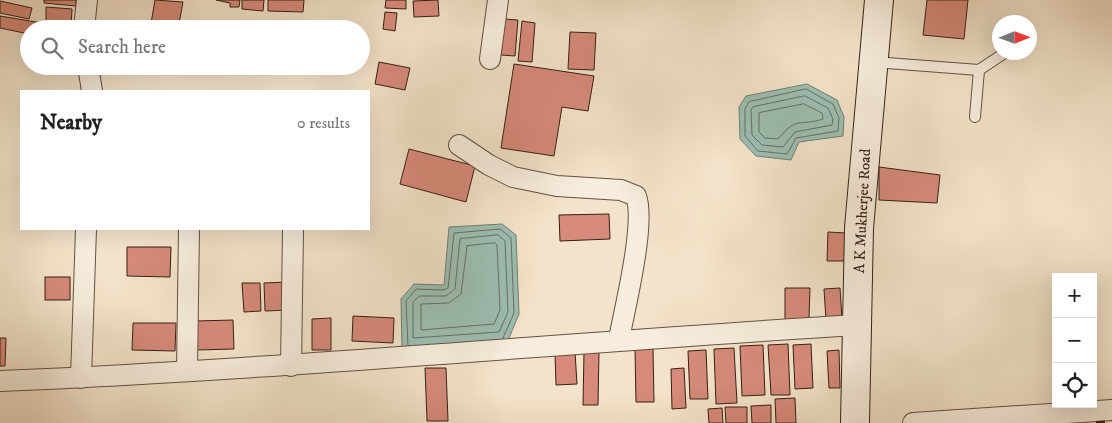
<!DOCTYPE html>
<meta charset="utf-8">
<style>
:root{--surface:#fff;--page:#f2f2f2;--text:#202124;--muted:#757577;--line:#e0e0e0}
body{margin:0;font-family:"IM FELL DW Pica",serif;background:var(--page);color:var(--text)}
.controls{position:absolute;right:15px;bottom:15px;display:grid;overflow:hidden;border-radius:0px;box-shadow:0 5px 20px #0002}
.controls button{width:45px;height:45px;display:grid;place-items:center;padding:0;border:0;border-bottom:1px solid var(--line);background:var(--surface);color:var(--text);font:25px sans-serif}
.compass{position:absolute;left:992px;top:15px;width:45px;height:45px;border-radius:50%;background:var(--surface);box-shadow:0 5px 20px #0002;rotate:89deg}
.list{margin:0;padding:0;list-style:none}
h2{display:flex;justify-content:space-between;align-items:center;height:65px;margin:0;padding:0 20px;font-size:21px}
h2 small{font-size:16px;font-weight:400;color:var(--muted)}
.icon{flex:none;width:28px;height:28px;fill:none;stroke:currentColor;stroke-width:2;stroke-linecap:round;stroke-linejoin:round}
.map{position:relative;flex:none;width:1112px;height:423px;overflow:hidden}
.search{position:absolute;background:var(--surface);box-shadow:0 5px 20px #0002;left:20px;top:20px;width:350px;height:55px;display:flex;align-items:center;gap:12px;box-sizing:border-box;padding:0 18px;border-radius:28px;color:var(--muted);font-size:19px}
.panel{position:absolute;background:var(--surface);box-shadow:0 5px 20px #0002;left:20px;top:90px;width:350px;height:140px;border-radius:0px}
.map>svg:first-child{display:block}
.water{fill:#9cbeb2;stroke:#727f73}
.lines{fill:none;stroke-linecap:round;stroke-linejoin:round}
.shore{stroke:#686f63;stroke-width:1}
.building{fill:#d78a7a;stroke:#342014}
.lane-casing{stroke:#645142;stroke-width:12}
.street-casing{stroke:#645142;stroke-width:22}
.secondary-casing{stroke:#342014;stroke-width:30}
.lane{stroke:#f7eddd;stroke-width:10}
.street{stroke:#f7eddd;stroke-width:20}
.secondary{stroke:#f7eddd;stroke-width:28}
.rail{stroke:#342014;stroke-width:4;stroke-dasharray:9 9;stroke-linecap:butt}
.labels{text-anchor:middle;stroke-width:4.5;stroke-linejoin:round;paint-order:stroke}
.street-label{font-size:15px;fill:#342014;stroke:#f7eddd}
</style>
<div class="map">
<svg width="1112" height="423" viewBox="0 0 1112 423">
<rect width="100%" height="100%" fill="#f3e3ca"/>
<filter id="stains"><feTurbulence type="fractalNoise" baseFrequency=".004" numOctaves="4"/><feColorMatrix values="0 0 0 0 .2 0 0 0 0 .09 0 0 0 0 .02 0 0 0 .5 -.17"/></filter>
<radialGradient id="worn" r=".72"><stop offset=".6" stop-color="#630" stop-opacity="0"/><stop offset="1" stop-color="#630" stop-opacity=".3"/></radialGradient>
<g class="water">
<path d="M807,84l30,16 7,17 -1,19 -44,6 -8,18 -35,-4 -16,-17 -1,-32 7,-11z"/>
<path d="M502,224l14,11 3,79 -12,29 -105,8 -1,-52 13,-15 30,1 5,-58z"/>
</g>
<g class="lines">
<g class="shore">
<path d="M806,89l27,15 6,14 -1,13 -42,7 -9,16 -29,-3 -13,-15v-27l4,-7z"/>
<path d="M805,96l23,12 5,11 -1,6 -37,7 -12,15 -21,-2 -10,-10 -1,-25 2,-3z"/>
<path d="M804,104l18,9 1,6c-24,8 -25,-4 -45,20l-13,-1 -6,-6v-19z"/>
<path d="M498,235l7,6 3,71 -9,20 -86,6v-36l6,-6h27l9,-7 5,-50z"/>
<path d="M495,243l2,2 3,65 -6,14 -73,6v-26l28,-1 12,-9 6,-48z"/>
<path d="M408,345l-2,-44 10,-12 27,1 5,-2 6,-55 46,-4 11,9 3,75 -11,25"/>
</g>
</g>
<g class="building">
<path d="M44,0h32v6l-32,-3z"/>
<path d="M155,0l28,2 -5,27h-28z"/>
<path d="M216,0h24l-1,7h-9v-4z"/>
<path d="M242,0h22l-1,11 -21,-2z"/>
<path d="M268,0h36l-1,12 -35,-1z"/>
<path d="M386,0h20v9l-21,-1z"/>
<path d="M438,0l1,16 -25,1 -1,-16z"/>
<path d="M927,0h41l-4,39 -41,-4z"/>
<path d="M0,1l32,7 -3,11 -29,-6z"/>
<path d="M46,7l26,2 -1,17 -25,-1z"/>
<path d="M385,12l12,1 -2,18 -12,-2z"/>
<path d="M0,16l42,7 -1,6h-12v5l-29,-6z"/>
<path d="M504,19l14,1 -3,36 -14,-1z"/>
<path d="M522,21l13,2 -3,39 -14,-1z"/>
<path d="M570,32l26,1 -2,37 -26,-1z"/>
<path d="M379,62l31,6 -5,22 -30,-6z"/>
<path d="M514,64l80,12 -6,35 -26,-4 -8,49 -53,-8z"/>
<path d="M409,149l66,17 -9,36 -66,-18z"/>
<path d="M879,167l61,8 -3,28 -58,-3z"/>
<path d="M609,214l1,25 -50,2 -1,-26z"/>
<path d="M828,232l18,1 -1,28h-18z"/>
<path d="M127,247h44l-1,30 -43,-1z"/>
<rect x="45" y="277" width="25" height="23"/>
<path d="M288,282l1,28 -24,1 -1,-28z"/>
<path d="M242,283h18l1,28 -17,1z"/>
<path d="M785,288h25l-1,30 -24,3z"/>
<path d="M840,288l2,31 -16,1 -2,-31z"/>
<path d="M353,316l41,2 -1,25 -41,-2z"/>
<path d="M331,318v32h-19v-31z"/>
<path d="M233,320l1,29 -37,1 -1,-29z"/>
<path d="M133,323h43l-1,28 -43,-1z"/>
<path d="M0,338h6l-1,28h-5z"/>
<path d="M788,344l2,51h-19l-3,-50z"/>
<path d="M811,344l2,44 -18,1 -2,-44z"/>
<path d="M763,345l2,50 -23,1 -2,-50z"/>
<path d="M734,348l3,55 -21,1 -2,-55z"/>
<path d="M635,349h18l1,53h-18z"/>
<path d="M706,350l2,49h-18l-2,-48z"/>
<path d="M839,350l1,38h-11l-2,-37z"/>
<path d="M584,351l15,1 -1,53h-15z"/>
<path d="M575,352l2,32 -21,1 -1,-32z"/>
<path d="M425,368h21l2,53h-21z"/>
<path d="M684,368l2,40 -14,1 -1,-40z"/>
<path d="M795,398l1,25h-20l-1,-24z"/>
<path d="M771,405v18h-19l-1,-17z"/>
<path d="M725,407h22v16h-21z"/>
<path d="M722,408l1,15h-14l-1,-14z"/>
</g>
<g class="lines">
<defs>
<g id="lane">
<path d="M874,62l105,8 27,-18"/>
<path d="M975,117l4,-47"/>
</g>
<g id="street">
<path d="M84,29l3,-29"/>
<path d="M490,59l8,-59"/>
<path d="M88,66l4,25"/>
<path d="M459,145l30,20 24,12 44,9 64,4 15,6c10,27 -11,111 -17,143"/>
<path d="M291,366l2,-135"/>
<path d="M187,370l2,-141"/>
<path d="M81,378l5,-149"/>
<path d="M0,381c286,-12 571,-39 857,-56"/>
<path d="M913,423l199,-13"/>
</g>
<path id="secondary" d="M855,423l4,-195 20,-228"/>
</defs>
<use href="#lane" class="lane-casing"/>
<use href="#street" class="street-casing"/>
<use href="#secondary" class="secondary-casing"/>
<use href="#lane" class="lane"/>
<use href="#street" class="street"/>
<use href="#secondary" class="secondary"/>
<path class="rail" d="M1096,423l16,-1"/>
</g>
<g class="labels">
<g class="street-label">
<text transform="translate(862 211) rotate(-87)" y="5">A K Mukherjee Road</text>
</g>
</g>
<rect width="100%" height="100%" filter="url(#stains)"/>
<rect width="100%" height="100%" fill="url(#worn)"/>
</svg>
<div class="controls">
<button>+</button>
<button>−</button>
<button><svg class="icon" aria-label="locate" viewBox="0 0 24 24"><circle cx="12" cy="12" r="6"/><path d="M12 2v4M12 18v4M2 12h4M18 12h4"/></svg></button>
</div>
<svg class="compass" viewBox="-18 -18 36 36"><path d="M0-13l5 13h-10z" fill="#e53935"/><path d="M0 13l5-13h-10z" fill="#757577"/></svg>
<div class="search"><svg class="icon" aria-label="search" viewBox="0 0 24 24"><circle cx="10" cy="10" r="6"/><path d="M15 15l6 6"/></svg>Search here</div>
<section class="panel">
<h2>Nearby<small>0 results</small></h2>
<ul class="list">
</ul>
</section>
</div>
